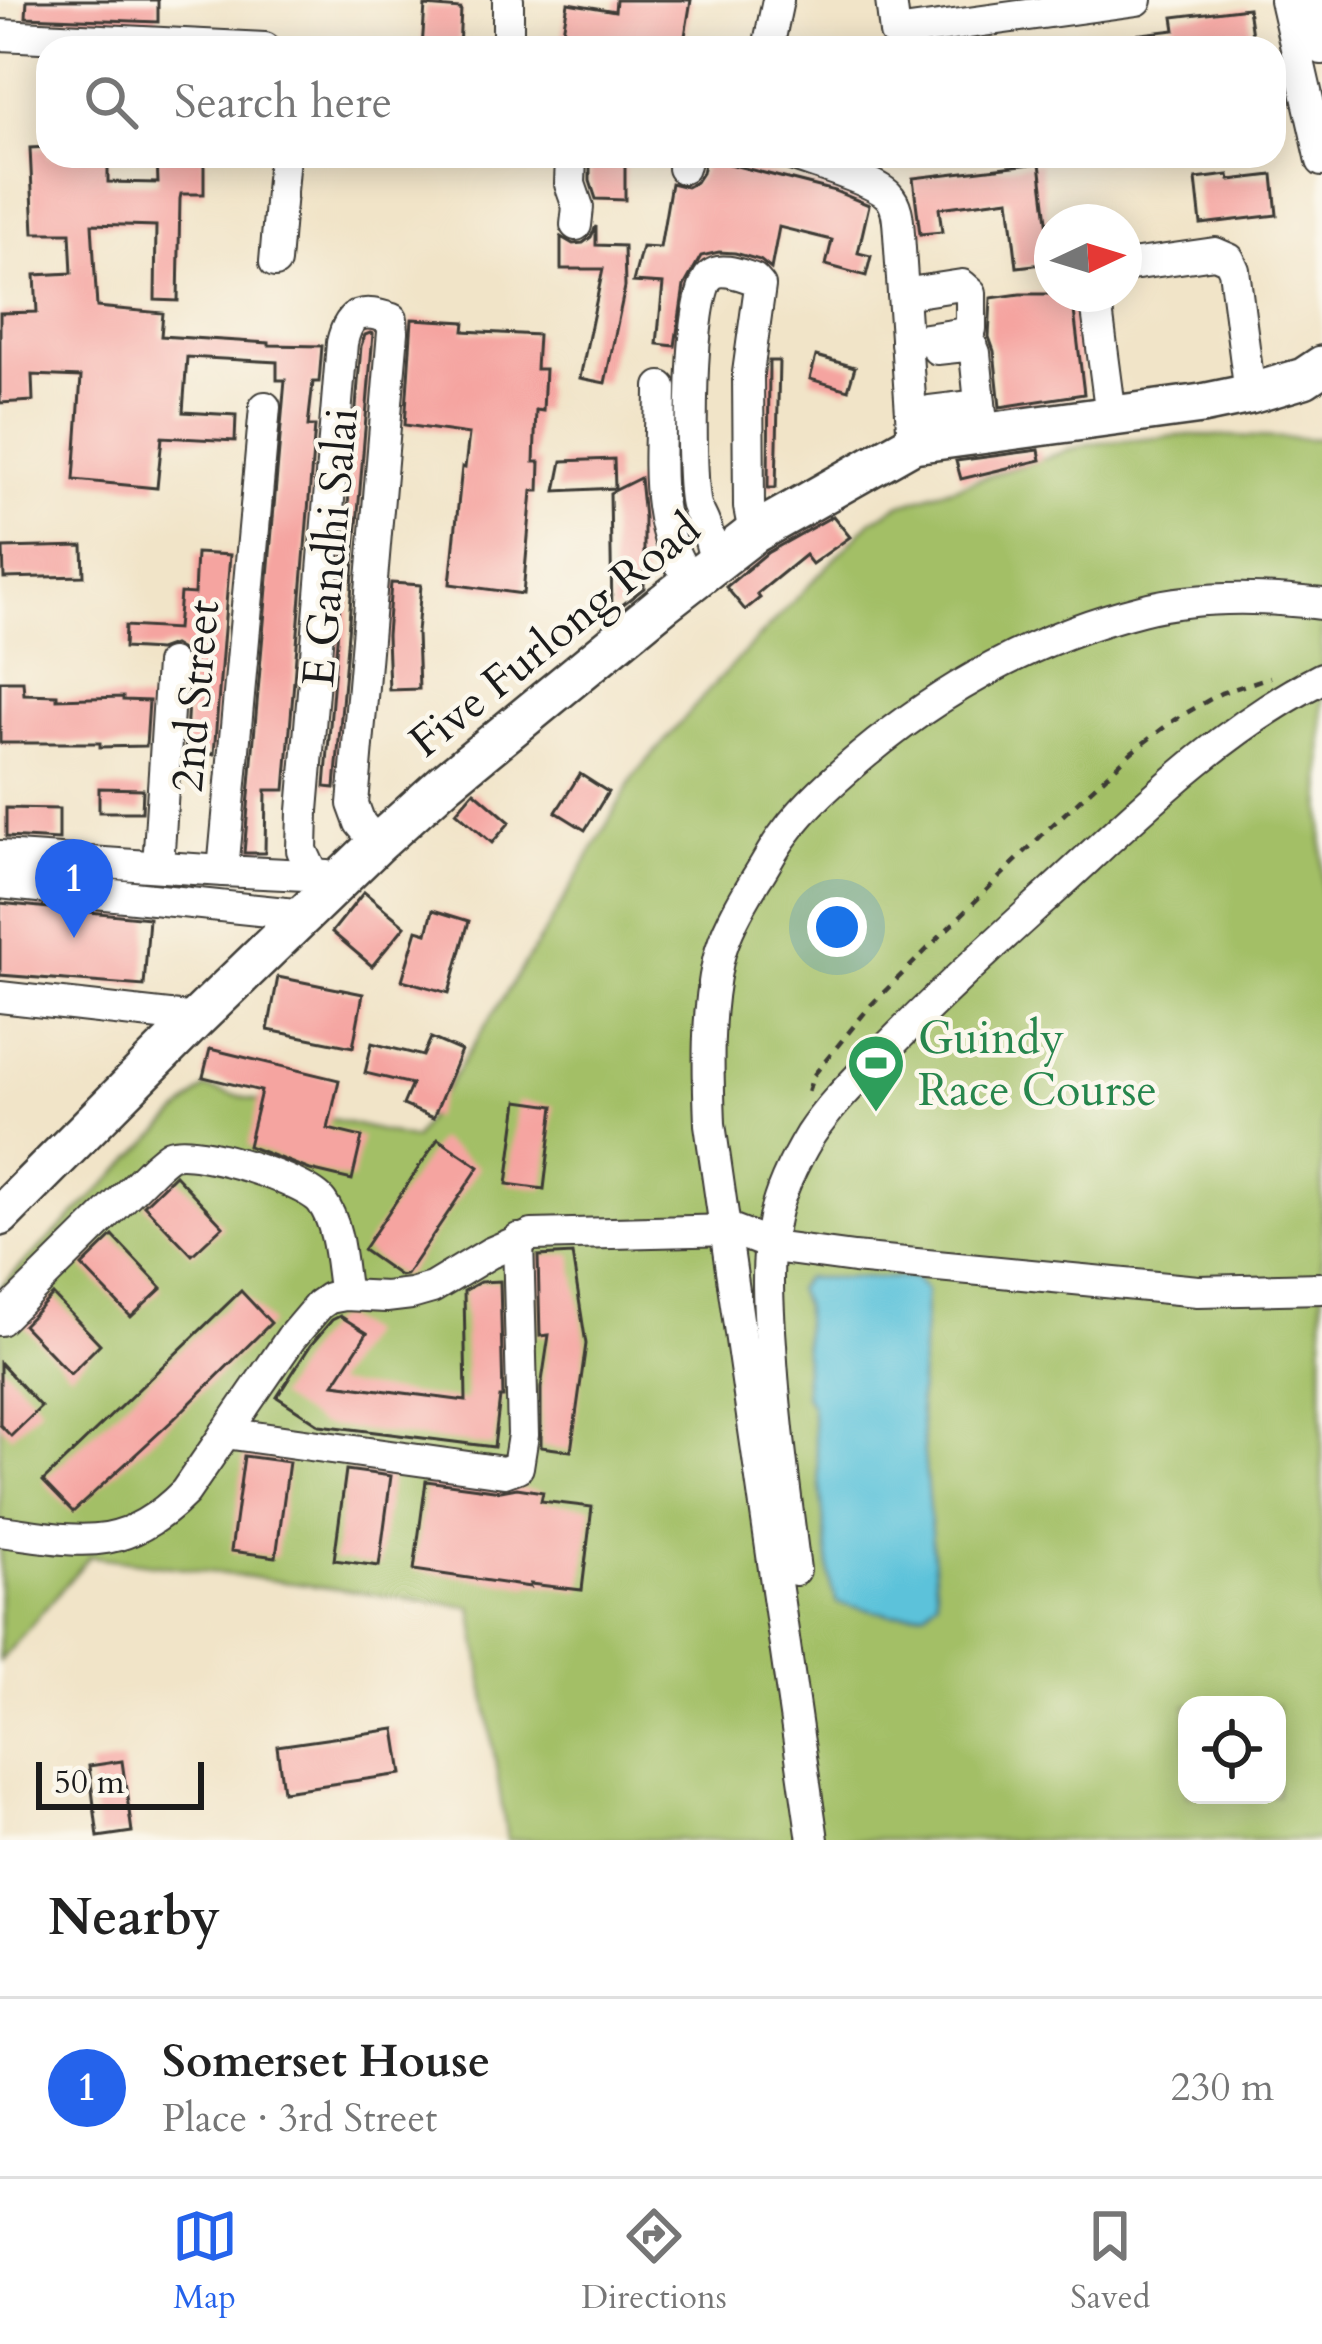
<!DOCTYPE html>
<meta charset="utf-8">
<style>
:root{--surface:#fff;--page:#f6f6f6;--text:#222;--muted:#767676;--line:#e0e0e0;--accent:#2563eb}
body{margin:0;font-family:Cardo,serif;background:var(--page);color:var(--text)}
.controls{position:absolute;right:36px;bottom:36px;display:grid;overflow:hidden;border-radius:24px;box-shadow:0 6px 30px #0003}
.controls button{width:108px;height:108px;display:grid;place-items:center;padding:0;border:0;border-bottom:3px solid var(--line);background:var(--surface);color:var(--text);font:60px sans-serif}
.compass{position:absolute;left:1034px;top:204px;width:108px;height:108px;border-radius:50%;background:var(--surface);box-shadow:0 6px 30px #0003;rotate:86deg}
.scale{position:absolute;left:36px;bottom:30px;width:168px;box-sizing:border-box;padding-left:12px;border:6px solid #1c1c1c;border-top:0;font-size:33px;line-height:42px;white-space:nowrap;color:#1c1c1c;-webkit-text-stroke:9px #fbf7ec;paint-order:stroke}
.you{position:absolute;left:837px;top:927px;width:42px;height:42px;margin:-30px;border:9px solid #fff;border-radius:50%;background:#1a73e8;box-shadow:0 0 0 18px #1a73e833}
.badge{display:grid;place-items:center;width:78px;height:78px;border-radius:50%;background:var(--accent);color:#fff;font-size:39px;font-weight:700}
.pin{position:absolute;translate:-50% -99px;filter:drop-shadow(0 3px 6px #0008)}
.pin::after{content:'';position:absolute;top:63px;width:42px;height:36px;background:inherit;clip-path:polygon(0 0,100% 0,50% 100%)}
.list{margin:0;padding:0;list-style:none}
h2{display:flex;justify-content:space-between;align-items:center;height:156px;margin:0;padding:0 48px;font-size:51px}
h2 small{font-size:39px;font-weight:400;color:var(--muted)}
.list li{display:grid;grid-template-columns:78px 1fr auto;gap:36px;align-items:center;box-sizing:border-box;height:180px;padding:0 48px;border-top:3px solid var(--line)}
.list b{display:block;font-size:45px;white-space:nowrap}
.list p{margin:0;font-size:39px;white-space:nowrap;color:var(--muted)}
.list em{font-size:39px;font-style:normal;color:var(--muted)}
.icon{flex:none;width:66px;height:66px;fill:none;stroke:currentColor;stroke-width:2;stroke-linecap:round;stroke-linejoin:round}
.map{position:relative;flex:none;width:1322px;height:1840px;overflow:hidden}
.search{position:absolute;background:var(--surface);box-shadow:0 6px 30px #0003;left:36px;right:36px;top:36px;height:132px;display:flex;align-items:center;gap:30px;box-sizing:border-box;padding:0 42px;border-radius:36px;color:var(--muted);font-size:45px}
.sheet{height:336px;background:var(--surface)}
nav{display:flex;justify-content:space-around;align-items:center;box-sizing:border-box;height:168px;border-top:3px solid var(--line);background:var(--surface);font-size:33px;color:var(--muted)}
nav a{display:grid;justify-items:center;gap:6px}
nav .on{color:var(--accent)}
.map>svg:first-child{display:block}
.green{fill:#a3bf66;stroke:#606e41;stroke-width:3;fill-rule:evenodd}
.water{fill:#5cc2da;stroke:#3c6f7b;stroke-width:3}
.building{fill:#f5a4a0}
.lines{fill:none;stroke-linecap:round;stroke-linejoin:round}
.minor-casing{stroke:#3c3a36;stroke-width:34}
.major-casing{stroke:#3c3a36;stroke-width:44}
.path{stroke:#3c3a36;stroke-width:4.5;stroke-dasharray:9 9;stroke-linecap:butt}
.minor{stroke:#fff;stroke-width:30}
.major{stroke:#fff;stroke-width:39}
.labels{text-anchor:middle;stroke-width:9;stroke-linejoin:round;paint-order:stroke}
.street-label{font-size:45px;fill:#1c1c1c;stroke:#fbf7ec}
.leisure-label{font-size:45px;fill:#27864d;stroke:#fbf7ec;text-anchor:start}
</style>
<div class="map">
<svg width="1322" height="1840" viewBox="0 0 1322 1840">
<rect width="100%" height="100%" fill="#fbf7ec"/>
<filter id="ink" filterUnits="userSpaceOnUse"><feTurbulence type="fractalNoise" baseFrequency=".00833" numOctaves="2"/><feDisplacementMap in="SourceGraphic" scale="24" xChannelSelector="R" yChannelSelector="G"/><feConvolveMatrix kernelMatrix="1 2 1 2 8 2 1 2 1" color-interpolation-filters="sRGB"/></filter>
<filter id="wash" filterUnits="userSpaceOnUse"><feTurbulence type="fractalNoise" baseFrequency=".004" numOctaves="4" result="noise"/><feDisplacementMap in="SourceGraphic" scale="48" xChannelSelector="R" yChannelSelector="G"/><feGaussianBlur stdDeviation="2.7" result="paint"/><feColorMatrix in="noise" values="0 0 0 0 0 0 0 0 0 0 0 0 0 0 0 0 0 1.4 0 .05"/><feComposite in="paint" operator="in"/></filter>
<g filter="url(#wash)">
<rect width="100%" height="100%" fill="#f1e4c8"/>
<path class="green" d="M1190,435l132,4v1401h-815l-35,-233 -382,-51 -90,105v-374l205,-199 209,51 142,-225 79,-139 82,-94 154,-160 28,-16 189,-61zM1187,1705h90v90h-90z"/>
<path class="water" d="M805,1278h109l12,13 -7,107 18,200 -11,13 -33,4 -56,-12 -6,-17 -20,-181 -6,-10 -1,-89 -8,-17z"/>
<g id="blocks">
<g class="building">
<path d="M27,0h131v22l-132,-5z"/>
<path d="M616,0h75l-8,48h-123l8,-45 47,8z"/>
<path d="M425,6l36,3 -2,39h-37z"/>
<path d="M1248,8l5,35 -45,5h-83l-1,-12 51,-6 -2,-13z"/>
<path d="M48,147v9h60v26l50,1 -1,-27h47v38h-23l-1,5 -2,102 -23,-1 1,-74 -64,-2 5,83 66,6 -2,23 108,7v2l53,1 -3,36h-6l-5,44h7l-30,364h-19l-1,63h-21l41,-473h-8v-18l-90,-5 -4,55 53,3 -1,26 -73,-4 -5,51 -83,-8 7,-103 -49,-2 1,26 -33,2v-90l37,-1 -2,-37 37,-2 -2,-40h-36l-4,-85z"/>
<path d="M590,156h35v44l-29,-1 -6,-18z"/>
<path d="M705,158l130,33 34,14 -11,48 13,3 -5,20 -40,-11 6,-25 -53,-13 -8,42 -11,-9 -25,-7 -16,-1 -18,4 -17,30 -9,60 -18,-2 6,-60 -30,-2 9,-35 18,1 11,-65 16,4 9,-5 6,-9z"/>
<path d="M1040,163l12,100 -35,4 -8,-68 -70,9 3,24 -22,2 -7,-56z"/>
<path d="M1229,175l1,5 43,-5 4,40 -76,9 -5,-45z"/>
<path d="M596,226v19l28,1 1,41 -20,96 -25,-5 23,-109h-42v-32l12,7 10,-1 8,-6z"/>
<path d="M1020,294h52l12,100 -84,13 -6,-56 -5,-14 2,-39z"/>
<path d="M412,319l53,3 -1,9 74,4 -2,34h9l-2,42 -7,-1 -2,52h6l-1,29h-7l-9,103 -73,-10 12,-117 3,1 4,-34 -64,-9z"/>
<path d="M370,333l3,1 -38,454 -10,-1 36,-441 4,-11z"/>
<path d="M816,356l39,11 -7,23 -38,-11z"/>
<path d="M769,361h10l-3,127h-8z"/>
<path d="M1039,450l2,10 -80,19 -5,-18z"/>
<path d="M614,459l1,29 -59,3 6,-30z"/>
<path d="M640,478l4,40v70l-32,25 -2,-120z"/>
<path d="M833,516l17,21 -38,27 -7,-9 -48,39 3,4 -15,12 -19,-23 41,-34z"/>
<path d="M83,546l1,30 -80,2 -1,-30z"/>
<path d="M196,553l34,2 -16,199h-29l5,-89 -2,-11 -15,-9 -14,5 -35,-2 1,-22 52,3 3,-36 14,1z"/>
<path d="M391,583l30,2 -4,48 2,56 -30,1 -2,-55z"/>
<path d="M0,681h23l1,13 33,1v4l66,-2v3l26,1 -3,45 -46,1v-4h-100z"/>
<path d="M580,774l28,18 -23,38 -29,-18z"/>
<path d="M99,788l44,1 -1,23h-43z"/>
<path d="M474,791l36,31 -18,21 -36,-31z"/>
<path d="M6,808l53,1v31l-53,-3z"/>
<path d="M364,892l41,34 -33,40 -40,-34z"/>
<path d="M0,903l149,15 -5,68 -144,-11z"/>
<path d="M433,910l36,11 -20,72 -47,-13 15,-50 10,3z"/>
<path d="M278,977l85,17 -10,53 -85,-17z"/>
<path d="M431,1038l30,13 -28,67 -30,-13 9,-21 -47,-11 7,-30 51,13z"/>
<path d="M210,1049l129,31 -11,49 34,8 -10,43 -42,-10 -62,-24 13,-55 -58,-14z"/>
<path d="M518,1101l36,5 -10,83 -37,-5z"/>
<path d="M438,1139l41,28 -73,108 -6,1 -37,-26z"/>
<path d="M175,1175l48,51 -31,29 -48,-50z"/>
<path d="M113,1236l49,52 -31,29 -49,-51z"/>
<path d="M572,1254l14,90 -15,107 -30,-4v-59l8,-53 -9,1 -2,-80z"/>
<path d="M500,1281l3,116h-3l-6,50 -174,-22 -43,-28 33,-51 22,-26 8,-4 27,17 -33,51 132,17 -2,-110 16,-9z"/>
<path d="M241,1291l30,32 -97,96 -101,93 -30,-31z"/>
<path d="M53,1295l47,49 -30,30 -47,-49z"/>
<path d="M0,1363l41,44 -30,29 -11,-11z"/>
<path d="M244,1456l45,6 -13,95 -45,-6z"/>
<path d="M346,1470l45,6 -12,90 -45,-6z"/>
<path d="M426,1481l75,10 16,-3 26,4 -2,9 51,6 -10,83 -52,-6v3l-116,-17z"/>
<path d="M395,1729l7,45 -119,17 -6,-45z"/>
<path d="M122,1761l10,71 -34,5 -9,-71z"/>
</g>
</g>
</g>
<g filter="url(#ink)">
<use href="#blocks" fill-opacity="0" stroke="#3c3a36" stroke-width="3"/>
<g class="lines">
<defs>
<g id="minor">
<path d="M891,0l4,33 242,-33"/>
<path d="M1285,0l37,161"/>
<path d="M1312,0l10,49"/>
<path d="M0,35l265,13"/>
<path d="M508,48v-48"/>
<path d="M768,48l10,-48"/>
<path d="M571,156l-1,28 8,23 -2,18"/>
<path d="M794,156c22,8 79,24 94,39 10,10 10,26 11,39l14,209"/>
<path d="M683,168l3,-12"/>
<path d="M275,262l9,-106"/>
<path d="M1124,266l91,-13 14,6 5,11 16,124"/>
<path d="M903,294l59,-9 9,8v36l-5,4 -60,9"/>
<path d="M1095,294l16,122"/>
<path d="M937,349l28,-3 8,2 2,5 8,80"/>
<path d="M661,387c0,66 -12,138 30,195"/>
<path d="M265,407l-42,464 104,5"/>
<path d="M930,411l50,-6"/>
<path d="M716,562c-4,-12 -6,-25 -11,-36 -3,-10 -9,-16 -10,-26 -5,-33 -7,-204 15,-224 11,-10 31,-1 44,3l6,7 -12,87 1,134 5,26"/>
<path d="M0,856l223,15"/>
<path d="M158,866l13,-202"/>
<path d="M314,876l-12,-26 1,-39 39,-468c7,-32 20,-34 50,-24l1,13 -40,472 7,19 17,21"/>
<path d="M0,883l305,32"/>
<path d="M0,997l196,22"/>
<path d="M0,1320l155,-153c5,-4 10,-9 15,-12 25,-10 137,26 152,47 18,25 18,64 23,93"/>
<path d="M225,1433l279,39 14,-5 5,-32 -5,-196"/>
<path d="M0,1531c79,10 123,24 185,-39l106,-154 28,-33 10,-7 16,-3 41,2 25,-3 21,-6 58,-35 42,-18 201,-5 47,18 74,10 344,33 124,-3"/>
<path d="M795,1570c-9,-75 -20,-150 -24,-225 -3,-42 -6,-86 3,-127 6,-28 21,-58 36,-83 20,-30 47,-56 72,-82 49,-50 99,-97 151,-144 91,-82 179,-175 289,-231"/>
<path d="M813,1840l-103,-716c-2,-54 -4,-109 8,-163 6,-28 23,-57 38,-82 10,-15 18,-32 29,-46 21,-29 50,-54 77,-77 81,-68 176,-120 279,-146 59,-15 122,-13 181,-6"/>
</g>
<path id="major" d="M0,1216l196,-197 181,-175 70,-63 217,-178 90,-70 159,-90 289,-39 48,-10 54,-16 18,-12"/>
</defs>
<use href="#minor" class="minor-casing"/>
<use href="#major" class="major-casing"/>
<path class="path" d="M808,1092l5,-16 58,-71 177,-176 85,-78 41,-31 47,-27 49,-16"/>
<use href="#minor" class="minor"/>
<use href="#major" class="major"/>
</g>
</g>
<defs>
<symbol id="stadium-pin" viewBox="-11 -11 22 30"><path d="M0 17L-7.5 6A9.5 9.5 0 1 1 7.5 6Z" fill="#2e9e5b" stroke="#fbf7ec"/><path d="M0-5a6.5 5 0 1 0 0 10a6.5 5 0 1 0 0-10ZM-3.5-1.8h7v3.6h-7Z" fill="#fff"/></symbol>
</defs>
<g fill-rule="evenodd">
<use href="#stadium-pin" x="843" y="1030" width="66" height="90"/>
</g>
<g class="labels">
<g class="street-label">
<text transform="translate(329 547) rotate(-85)" y="16">E Gandhi Salai</text>
<text transform="translate(554 634) rotate(-39)" y="16">Five Furlong Road</text>
<text transform="translate(194 696) rotate(-85)" y="16">2nd Street</text>
</g>
<g class="leisure-label">
<text x="918" y="1053">Guindy<tspan x="918" dy="52">Race Course</tspan></text>
</g>
</g>
</svg>
<div class="controls">
<button><svg class="icon" aria-label="locate" viewBox="0 0 24 24"><circle cx="12" cy="12" r="6"/><path d="M12 2v4M12 18v4M2 12h4M18 12h4"/></svg></button>
</div>
<svg class="compass" viewBox="-18 -18 36 36"><path d="M0-13l5 13h-10z" fill="#e53935"/><path d="M0 13l5-13h-10z" fill="#767676"/></svg>
<div class="scale">50 m</div>
<div class="you"></div>
<div class="pin badge" style="left:74px;top:938px">1</div>
<div class="search"><svg class="icon" aria-label="search" viewBox="0 0 24 24"><circle cx="10" cy="10" r="6"/><path d="M15 15l6 6"/></svg>Search here</div>
</div>
<section class="sheet">
<h2>Nearby<small></small></h2>
<ul class="list">
<li><span class="badge">1</span><div><b>Somerset House</b><p>Place · 3rd Street</p></div><em>230 m</em></li>
</ul>
</section>
<nav>
<a class="on"><svg class="icon" aria-label="map" viewBox="0 0 24 24"><path d="M3 6l6-2 6 2 6-2v14l-6 2-6-2-6 2zM9 4v14M15 6v14"/></svg>Map</a>
<a><svg class="icon" aria-label="directions" viewBox="0 0 24 24"><path d="M12 3l9 9-9 9-9-9zM9 14v-3h6M13 9l2 2-2 2"/></svg>Directions</a>
<a><svg class="icon" aria-label="saved" viewBox="0 0 24 24"><path d="M7 4h10v16l-5-4-5 4z"/></svg>Saved</a>
</nav>
